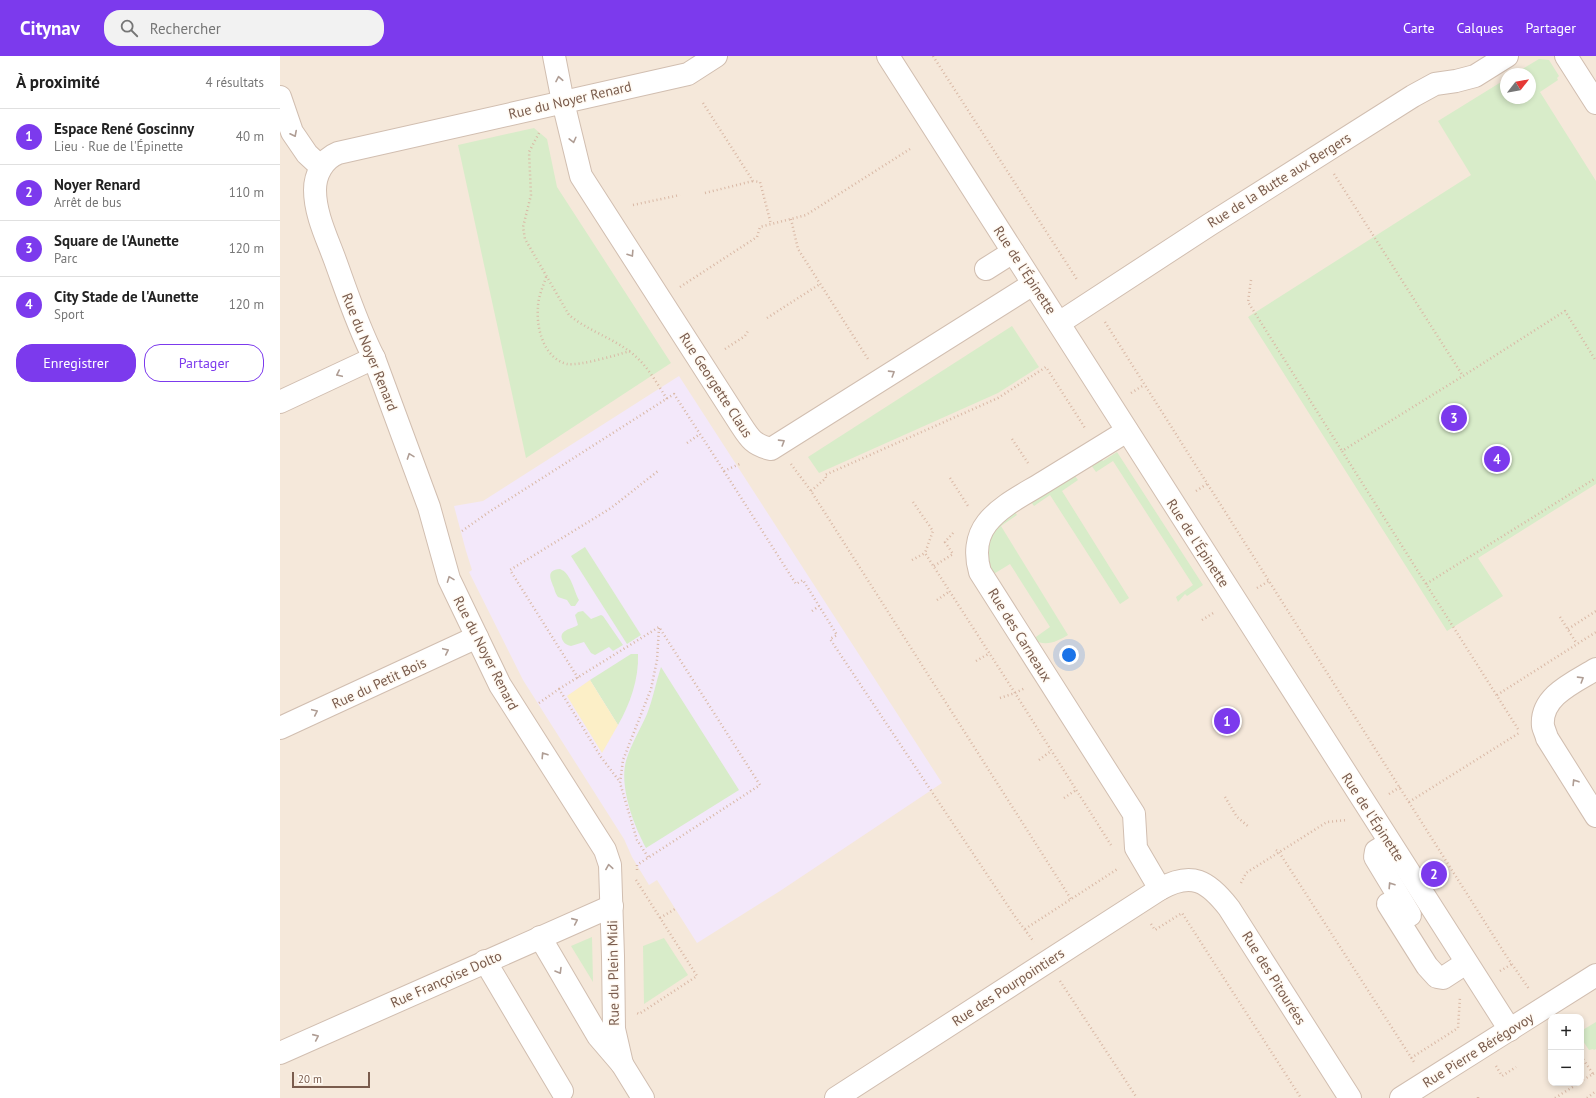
<!DOCTYPE html>
<html lang="fr">
<meta charset="utf-8">
<style>
:root{--surface:#fff;--page:#f2f2f2;--text:#222;--muted:#767676;--line:#e0e0e0;--accent:#7c3aed}
body{margin:0;font-family:"PT Sans",sans-serif;background:var(--page);color:var(--text)}
.controls{position:absolute;right:12px;bottom:12px;display:grid;overflow:hidden;border-radius:8px;box-shadow:0 2px 6px #0003}
.controls button{width:36px;height:36px;display:grid;place-items:center;padding:0;border:0;border-bottom:1px solid var(--line);background:var(--surface);color:var(--text);font:20px sans-serif}
.compass{position:absolute;left:1220px;top:12px;width:36px;height:36px;border-radius:50%;background:var(--surface);box-shadow:0 2px 6px #0003;rotate:59deg}
.scale{position:absolute;left:12px;bottom:10px;width:78px;box-sizing:border-box;padding-left:4px;border:2px solid #7a5c4d;border-top:0;font-size:11px;line-height:14px;white-space:nowrap;color:#7a5c4d;-webkit-text-stroke:3px #fffaf3;paint-order:stroke}
.you{position:absolute;left:789px;top:599px;width:14px;height:14px;margin:-10px;border:3px solid #fff;border-radius:50%;background:#1a73e8;box-shadow:0 0 0 6px #1a73e833}
.badge{display:grid;place-items:center;width:26px;height:26px;border-radius:50%;background:var(--accent);color:#fff;font-size:13px;font-weight:700}
.pin{position:absolute;translate:-50% -50%;border:2px solid #fff;box-shadow:0 1px 4px #0006}
.list{margin:0;padding:0;list-style:none}
h2{display:flex;justify-content:space-between;align-items:center;height:52px;margin:0;padding:0 16px;font-size:17px}
h2 small{font-size:13px;font-weight:400;color:var(--muted)}
.list li{display:grid;grid-template-columns:26px 1fr auto;gap:12px;align-items:center;box-sizing:border-box;height:56px;padding:0 16px;border-top:1px solid var(--line)}
.list b{display:block;font-size:15px;white-space:nowrap}
.list p{margin:0;font-size:13px;white-space:nowrap;color:var(--muted)}
.list em{font-size:13px;font-style:normal;color:var(--muted)}
.actions{display:flex;gap:8px;padding:12px 16px}
.actions a{flex:1;padding:9px 0;border:1px solid var(--accent);border-radius:16px;text-align:center;font-size:14px;color:var(--accent)}
.actions .main{background:var(--accent);color:#fff}
.icon{flex:none;width:22px;height:22px;fill:none;stroke:currentColor;stroke-width:2;stroke-linecap:round;stroke-linejoin:round}
.map{position:relative;flex:none;width:1316px;height:1042px;overflow:hidden}
header{display:flex;align-items:center;gap:24px;box-sizing:border-box;height:56px;padding:0 20px;background:var(--accent);color:#fff}
header strong{font-size:19px}
nav{display:flex;gap:22px;margin-inline-start:auto;font-size:14px}
.search{width:280px;height:36px;background:var(--page);display:flex;align-items:center;gap:10px;box-sizing:border-box;padding:0 14px;border-radius:16px;color:var(--muted);font-size:15px}
main{display:flex}
aside{flex:1;background:var(--surface)}
.map>svg:first-child{display:block}
.residential{fill:#f5e8da;fill-rule:evenodd}
.education{fill:#f3e8fa}
.green{fill:#d8ecc9}
.sand{fill:#fcefc7}
.lines{fill:none;stroke-linecap:round;stroke-linejoin:round}
.minor-casing{stroke:#d1beb0;stroke-width:24}
.path{stroke:#d9b8a5;stroke-width:2.5;stroke-dasharray:1 3;stroke-linecap:butt}
.minor{stroke:#fff;stroke-width:22}
.oneway{stroke:#af9d94}
.labels{text-anchor:middle;stroke-width:3;stroke-linejoin:round;paint-order:stroke}
.street-label{font-size:14px;fill:#7a5c4d;stroke:#fffaf3}
</style>
<header>
<strong>Citynav</strong>
<div class="search"><svg class="icon" aria-label="search" viewBox="0 0 24 24"><circle cx="10" cy="10" r="6"/><path d="M15 15l6 6"/></svg>Rechercher</div>
<nav><a>Carte</a><a>Calques</a><a>Partager</a></nav>
</header>
<main>
<aside>
<h2>À proximité<small>4 résultats</small></h2>
<ul class="list">
<li><span class="badge">1</span><div><b>Espace René Goscinny</b><p>Lieu · Rue de l'Épinette</p></div><em>40 m</em></li>
<li><span class="badge">2</span><div><b>Noyer Renard</b><p>Arrêt de bus</p></div><em>110 m</em></li>
<li><span class="badge">3</span><div><b>Square de l'Aunette</b><p>Parc</p></div><em>120 m</em></li>
<li><span class="badge">4</span><div><b>City Stade de l'Aunette</b><p>Sport</p></div><em>120 m</em></li>
</ul>
<div class="actions"><a class="main">Enregistrer</a><a>Partager</a></div>
</aside>
<div class="map">
<svg width="1316" height="1042" viewBox="0 0 1316 1042">
<rect width="100%" height="100%" fill="#fdf6ec"/>
<path class="residential" d="M0,0h1316v1042h-1316zM1226,18h24v24h-24zM1271,961h30v66h-30z"/>
<path class="education" d="M399,320l263,407 -162,108 -83,52 -40,-63 -8,5 -17,-28 -8,-18 -101,-159 -54,-108 3,-2 -6,-19 -12,-45 29,-5z"/>
<g class="green">
<path d="M1259,3l10,1 10,16 -2,2 1,2 -18,12 56,89v303l-118,74 25,38 -56,35 -199,-314 223,-142 -33,-54 68,-42v19h24v-24h-16z"/>
<path d="M254,72l13,11 10,48 114,176 -145,95 -68,-313z"/>
<path d="M732,270l27,41 -41,26 -179,80 -11,-16z"/>
<path d="M837,396l86,133 -16,11 -2,-2 -7,8 -2,-5 17,-12 -80,-124 -17,11 -5,-7 10,-7 2,3z"/>
<path d="M792,416l6,8 -16,11 67,107 -9,6 -70,-109 -16,11 -5,-7z"/>
<path d="M733,453l4,6 -16,11 67,109c-10,6 -23,13 -35,4l17,-12 -40,-63 -18,11c-3,-12 -8,-31 -1,-43 6,-8 15,-16 22,-23z"/>
<path d="M305,491l56,88 -14,9 -56,-88z"/>
<path d="M280,513c11,4 14,22 19,31l-4,6h-4l-4,-6 -9,-3c-2,-3 -3,-5 -4,-9 -3,-8 -9,-18 6,-19z"/>
<path d="M303,555l8,8 10,-4 2,1 20,29 -10,6 -4,-4 -14,8 -4,-2 -7,-11 -13,4c-4,-1 -6,-2 -8,-5 -6,-11 9,-12 15,-16l-3,-10 3,-3z"/>
<path d="M351,598h7c1,25 -8,50 -20,71l-28,-45z"/>
<path d="M381,611l78,123 -93,58c-12,-22 -27,-61 -20,-87 5,-17 14,-31 21,-47 6,-15 9,-32 14,-47z"/>
<path d="M312,881l1,45 -22,-36z"/>
<path d="M384,882l24,37 -44,29 -1,-58z"/>
<path d="M1316,966v27l-2,1 -1,-1 -4,1 -8,-12v-7z"/>
</g>
<path class="sand" d="M310,624l28,45 -16,28 -35,-57z"/>
<g class="lines">
<defs>
<g id="minor">
<path d="M274,0l9,46 18,74 160,249c9,14 13,20 30,24l262,-165"/>
<path d="M608,0l622,974"/>
<path d="M1286,0l30,47"/>
<path d="M0,41l12,35 15,22 14,13"/>
<path d="M706,213l27,-17"/>
<path d="M779,267l150,-98 204,-129 22,-12 21,-3 19,-5 32,-20"/>
<path d="M0,346l94,-44"/>
<path d="M847,375c-28,17 -55,34 -83,51 -19,12 -43,23 -57,41 -11,14 -12,32 -7,49l154,242 2,34 24,41"/>
<path d="M1316,613c-21,13 -56,27 -53,57 1,4 3,8 4,12l49,78"/>
<path d="M0,672l197,-91"/>
<path d="M1109,787l-13,8 -1,6 35,58"/>
<path d="M1108,848l39,62 10,11 6,1 23,-15"/>
<path d="M260,881l58,99 24,28 21,34"/>
<path d="M205,905l77,130"/>
<path d="M0,997l332,-147"/>
<path d="M342,1008l-8,-35 -1,-73 -3,-91 -5,-15 -105,-165 -51,-106 -20,-72 -55,-149c-16,-31 -27,-65 -39,-98 -8,-22 -20,-46 -20,-70 0,-15 8,-31 23,-37l350,-79 28,-18"/>
<path d="M556,1042l324,-209c32,-18 48,-8 69,19l121,190"/>
<path d="M1121,1042l195,-123"/>
</g>
</defs>
<use href="#minor" class="minor-casing"/>
<g class="path">
<path d="M653,0l145,225"/>
<path d="M423,47l50,78 7,1 11,42"/>
<path d="M259,77l-10,19 2,43 -8,32 2,12 44,76c18,15 41,22 60,36 17,12 27,31 38,48"/>
<path d="M1054,118l129,202 102,-65 31,50"/>
<path d="M425,137l48,-12"/>
<path d="M353,149l47,-10"/>
<path d="M511,163l7,30 70,110"/>
<path d="M266,221c-3,10 -8,20 -8,30 -2,22 6,51 29,57 13,2 50,-9 63,-13"/>
<path d="M971,224l-3,22 94,149"/>
<path d="M400,231l77,-50 3,-10 46,-12 104,-66"/>
<path d="M487,262l53,-34"/>
<path d="M825,266l400,632 24,35"/>
<path d="M445,293l20,-13 3,-5"/>
<path d="M851,337l13,-8"/>
<path d="M732,383l16,24"/>
<path d="M407,387l13,-9"/>
<path d="M511,408l20,27 260,408"/>
<path d="M444,415l72,113 7,-4 34,55 -7,4 186,279 18,24"/>
<path d="M670,422l18,28"/>
<path d="M531,435l15,-13 -1,-3 173,-77 48,-31 39,61"/>
<path d="M916,435l11,-7"/>
<path d="M633,446l20,29 -8,22 90,140 96,152"/>
<path d="M182,475l27,-19 185,-118 50,77 18,-8"/>
<path d="M632,504l13,-7"/>
<path d="M654,510l19,-12 -8,-12 9,-10"/>
<path d="M1146,528l-84,-133 121,-75"/>
<path d="M977,532l12,-7"/>
<path d="M657,544l13,-9"/>
<path d="M532,555l7,-5"/>
<path d="M1280,561l17,27"/>
<path d="M922,564l13,-8"/>
<path d="M1288,573l28,-18"/>
<path d="M696,605l14,-8"/>
<path d="M298,622l-68,-108 101,-62 47,-37"/>
<path d="M279,633l100,-62 101,158 -123,80v5"/>
<path d="M1217,639l99,-63"/>
<path d="M720,642l15,-5 10,-5"/>
<path d="M259,647l20,-14 42,68 19,25"/>
<path d="M1238,673l-92,-145 170,-106"/>
<path d="M759,704l12,-9"/>
<path d="M1109,738l11,-7"/>
<path d="M945,741l12,20 12,10"/>
<path d="M784,742l12,-8"/>
<path d="M1129,746l110,-69"/>
<path d="M996,794l3,2 135,210"/>
<path d="M368,801l-11,-17 -17,-57 3,-23 28,-71 6,-29 2,-32"/>
<path d="M356,824l61,96 -58,38 -2,-1"/>
<path d="M961,827l5,-10 81,-51 20,-2"/>
<path d="M380,862l15,-9"/>
<path d="M871,868l4,6 27,-17 119,185"/>
<path d="M745,873l94,-61"/>
<path d="M1220,915l12,-7"/>
<path d="M780,925l77,117"/>
<path d="M1301,1000l12,18 -12,7"/>
<path d="M1131,1002l47,-30 2,-31"/>
<path d="M1216,1010l6,10 14,-9"/>
<path d="M1313,1018l3,-2"/>
<path d="M1198,1041v1"/>
<path d="M1275,1042l24,-15"/>
<path d="M1307,1042l9,-7"/>
</g>
<use href="#minor" class="minor"/>
</g>
<defs><path id="oneway-chevron" d="M-2-3.5L2.5 0L-2 3.5" fill="none" stroke-width="1.6" stroke-linecap="round" stroke-linejoin="round"/></defs>
<g class="oneway">
<use href="#oneway-chevron" transform="translate(279 23) rotate(-101)"/>
<use href="#oneway-chevron" transform="translate(14 78) rotate(63)"/>
<use href="#oneway-chevron" transform="translate(293 84) rotate(76)"/>
<use href="#oneway-chevron" transform="translate(351 198) rotate(57)"/>
<use href="#oneway-chevron" transform="translate(612 317) rotate(-32)"/>
<use href="#oneway-chevron" transform="translate(59 318) rotate(155)"/>
<use href="#oneway-chevron" transform="translate(502 386) rotate(-32)"/>
<use href="#oneway-chevron" transform="translate(130 400) rotate(-110)"/>
<use href="#oneway-chevron" transform="translate(170 523) rotate(-111)"/>
<use href="#oneway-chevron" transform="translate(166 595) rotate(-25)"/>
<use href="#oneway-chevron" transform="translate(1301 623) rotate(-32)"/>
<use href="#oneway-chevron" transform="translate(35 656) rotate(-25)"/>
<use href="#oneway-chevron" transform="translate(264 699) rotate(-123)"/>
<use href="#oneway-chevron" transform="translate(1295 726) rotate(-122)"/>
<use href="#oneway-chevron" transform="translate(329 811) rotate(-99)"/>
<use href="#oneway-chevron" transform="translate(1111 829) rotate(-123)"/>
<use href="#oneway-chevron" transform="translate(295 865) rotate(-24)"/>
<use href="#oneway-chevron" transform="translate(279 915) rotate(59)"/>
<use href="#oneway-chevron" transform="translate(36 981) rotate(-24)"/>
</g>
<g class="labels">
<g class="street-label">
<text transform="translate(290 44) rotate(-13)" y="5">Rue du Noyer Renard</text>
<text transform="translate(999 124) rotate(-32)" y="5">Rue de la Butte aux Bergers</text>
<text transform="translate(745 214) rotate(57)" y="5">Rue de l'Épinette</text>
<text transform="translate(90 296) rotate(68)" y="5">Rue du Noyer Renard</text>
<text transform="translate(436 329) rotate(57)" y="5">Rue Georgette Claus</text>
<text transform="translate(918 487) rotate(57)" y="5">Rue de l'Épinette</text>
<text transform="translate(740 579) rotate(58)" y="5">Rue des Carneaux</text>
<text transform="translate(206 597) rotate(63)" y="5">Rue du Noyer Renard</text>
<text transform="translate(99 627) rotate(-25)" y="5">Rue du Petit Bois</text>
<text transform="translate(1093 761) rotate(57)" y="5">Rue de l'Épinette</text>
<text transform="translate(333 917) rotate(-91)" y="5">Rue du Plein Midi</text>
<text transform="translate(994 922) rotate(58)" y="5">Rue des Pitourées</text>
<text transform="translate(166 923) rotate(-24)" y="5">Rue Françoise Dolto</text>
<text transform="translate(728 931) rotate(-33)" y="5">Rue des Pourpointiers</text>
<text transform="translate(1198 994) rotate(-32)" y="5">Rue Pierre Bérégovoy</text>
</g>
</g>
</svg>
<div class="controls">
<button>+</button>
<button>−</button>
</div>
<svg class="compass" viewBox="-18 -18 36 36"><path d="M0-13l5 13h-10z" fill="#e53935"/><path d="M0 13l5-13h-10z" fill="#767676"/></svg>
<div class="scale">20 m</div>
<div class="you"></div>
<div class="pin badge" style="left:947px;top:665px">1</div>
<div class="pin badge" style="left:1154px;top:818px">2</div>
<div class="pin badge" style="left:1174px;top:362px">3</div>
<div class="pin badge" style="left:1217px;top:403px">4</div>
</div>
</main>
